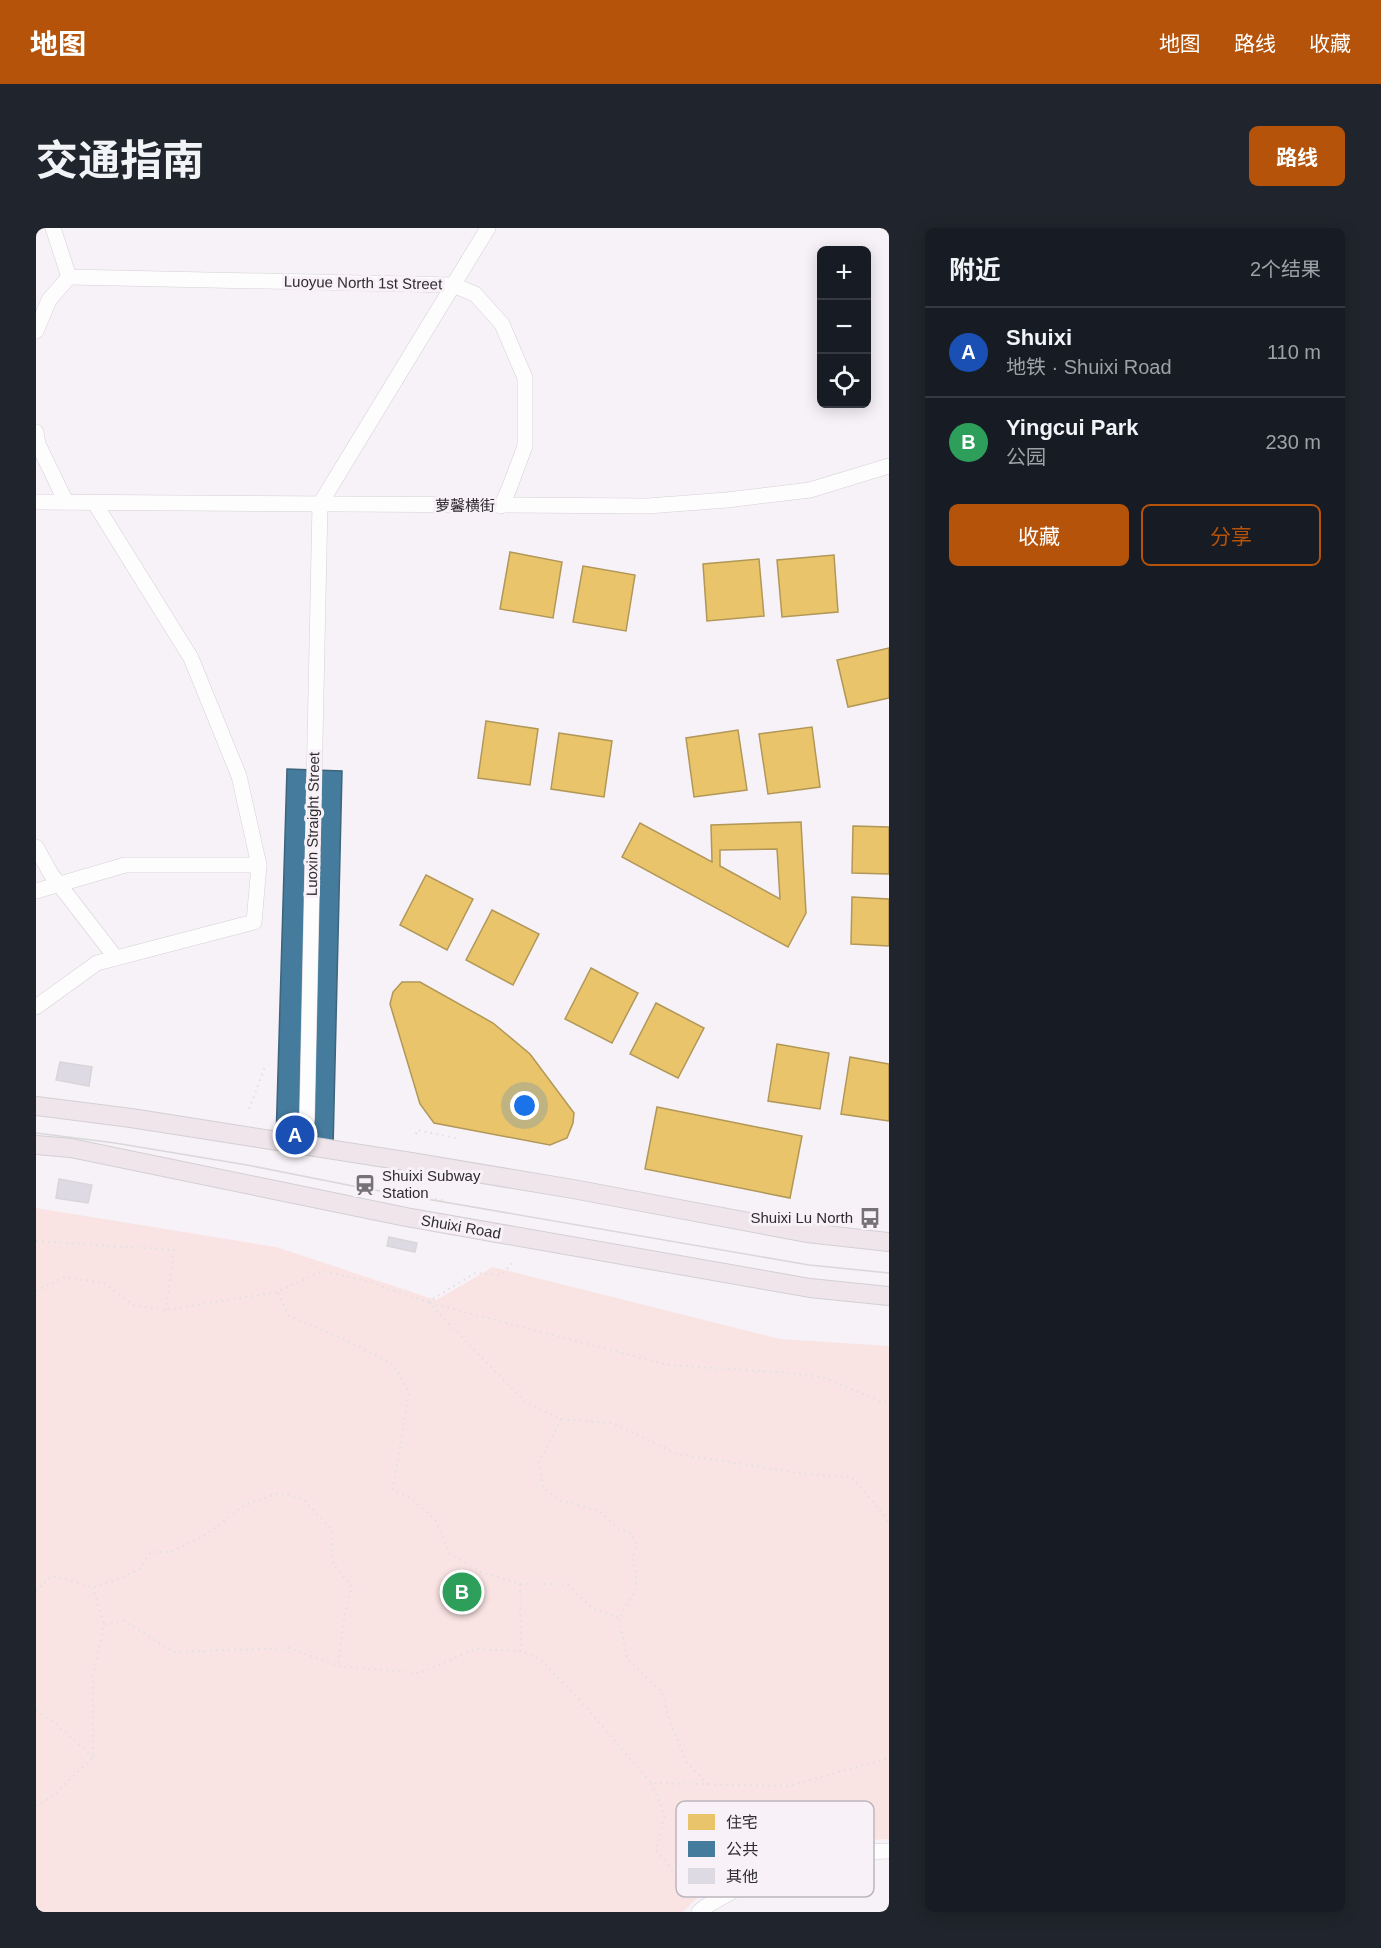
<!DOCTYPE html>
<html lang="zh">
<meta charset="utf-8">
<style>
:root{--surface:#171b24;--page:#20242c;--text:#f1f3f6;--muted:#9ea1a6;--line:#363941;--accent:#b45309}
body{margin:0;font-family:Arial,"Noto Sans SC",sans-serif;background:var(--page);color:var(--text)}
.controls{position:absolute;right:18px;top:18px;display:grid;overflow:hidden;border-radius:9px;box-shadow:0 3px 15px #0003}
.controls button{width:54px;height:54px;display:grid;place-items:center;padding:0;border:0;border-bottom:2px solid var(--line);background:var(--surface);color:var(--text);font:30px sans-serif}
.you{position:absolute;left:489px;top:878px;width:21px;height:21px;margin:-15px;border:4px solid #fff;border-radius:50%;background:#1a73e8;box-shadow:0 0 0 9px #1a73e833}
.badge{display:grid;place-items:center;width:39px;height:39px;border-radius:50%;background:var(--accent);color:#fff;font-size:20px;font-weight:700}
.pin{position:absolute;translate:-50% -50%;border:3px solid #fff;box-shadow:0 2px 6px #0006}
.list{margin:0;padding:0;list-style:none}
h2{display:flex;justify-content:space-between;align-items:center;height:78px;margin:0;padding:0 24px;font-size:26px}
h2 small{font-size:20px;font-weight:400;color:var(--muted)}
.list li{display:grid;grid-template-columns:39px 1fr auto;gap:18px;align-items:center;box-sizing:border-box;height:90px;padding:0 24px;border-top:2px solid var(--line)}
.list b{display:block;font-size:22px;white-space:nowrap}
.list p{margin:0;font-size:20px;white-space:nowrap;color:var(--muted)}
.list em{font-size:20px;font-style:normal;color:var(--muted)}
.actions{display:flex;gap:12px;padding:18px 24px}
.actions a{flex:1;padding:14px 0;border:2px solid var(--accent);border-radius:9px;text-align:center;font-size:21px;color:var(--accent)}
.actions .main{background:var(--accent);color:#fff}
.icon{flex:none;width:33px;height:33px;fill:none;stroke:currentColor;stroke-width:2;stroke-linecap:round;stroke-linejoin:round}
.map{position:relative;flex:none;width:853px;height:1684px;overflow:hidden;border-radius:9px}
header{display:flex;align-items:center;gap:36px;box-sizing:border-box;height:84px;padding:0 30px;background:var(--accent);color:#fff}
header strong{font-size:28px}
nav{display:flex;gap:33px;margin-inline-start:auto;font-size:21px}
.intro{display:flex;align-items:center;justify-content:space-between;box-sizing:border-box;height:144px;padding:0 36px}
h1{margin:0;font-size:42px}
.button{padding:15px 27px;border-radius:9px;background:var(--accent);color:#fff;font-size:21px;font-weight:700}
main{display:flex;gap:36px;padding:0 36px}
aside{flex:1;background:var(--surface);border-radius:9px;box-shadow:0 3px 15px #0003}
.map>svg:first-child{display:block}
.green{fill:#fae4e3}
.homes{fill:#e9c46a;stroke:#b19758;stroke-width:1.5;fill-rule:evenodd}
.public{fill:#457b9d;stroke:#3e647c;stroke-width:1.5}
.building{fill:#dedae3;stroke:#d8d5d9;stroke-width:1.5}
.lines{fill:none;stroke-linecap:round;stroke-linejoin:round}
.minor-casing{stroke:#d4d0d4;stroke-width:16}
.major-casing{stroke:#d2d0d2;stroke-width:20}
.path{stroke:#e1dfe1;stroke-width:2;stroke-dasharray:1.5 4.5;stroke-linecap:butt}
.minor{stroke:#fefdfe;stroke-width:15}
.major{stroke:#efe5ea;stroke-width:18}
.tram{stroke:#d8d8d8;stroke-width:1.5}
.labels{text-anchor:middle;stroke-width:6;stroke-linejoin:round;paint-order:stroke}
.street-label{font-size:15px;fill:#2f2d2f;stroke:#f8f1f8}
.poi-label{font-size:15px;fill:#2f2d2f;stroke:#f8f1f8;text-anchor:start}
.key{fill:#f8f1f8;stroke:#bcb6bc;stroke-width:1.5}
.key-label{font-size:16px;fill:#2f2d2f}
</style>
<header>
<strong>地图</strong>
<nav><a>地图</a><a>路线</a><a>收藏</a></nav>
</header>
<div class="intro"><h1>交通指南</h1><a class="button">路线</a></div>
<main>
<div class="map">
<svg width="853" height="1684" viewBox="0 0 853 1684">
<rect width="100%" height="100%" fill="#f7f2f7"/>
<path class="green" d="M0,980l240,39 160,53 57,-33 287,72 109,7v493l-67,4 -92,22 -47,47h-647z"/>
<g class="homes">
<path d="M474,324l52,10 -9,56 -53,-9z"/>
<path d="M798,327l4,57 -56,5 -5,-57z"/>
<path d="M723,331l5,57 -57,5 -4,-57z"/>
<path d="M547,338l52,9 -9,56 -53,-9z"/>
<path d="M853,420v50l-41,9 -11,-47z"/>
<path d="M450,493l52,8 -8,56 -52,-7z"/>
<path d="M776,499l8,60 -52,7 -9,-60z"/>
<path d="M702,502l9,60 -53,7 -8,-59z"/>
<path d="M523,505l53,8 -8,56 -53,-8z"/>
<path d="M765,594l5,91 -18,34 -166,-90 18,-34 72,39 -1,-37zM741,621l3,50 -60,-33v-16z"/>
<path d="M817,598l36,1v47l-37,-1z"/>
<path d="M390,647l47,24 -26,51 -47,-25z"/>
<path d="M816,669l37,2v47l-38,-2z"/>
<path d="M456,682l47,24 -26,51 -47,-25z"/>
<path d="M555,740l47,25 -26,50 -47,-24z"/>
<path d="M366,754h18l73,41 37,31 44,59 -1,10 -6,15 -17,7 -116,-22 -14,-19 -30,-100 3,-12z"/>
<path d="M620,775l48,25 -26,50 -48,-24z"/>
<path d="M741,816l52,9 -9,56 -52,-8z"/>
<path d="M814,829l39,7v57l-48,-7z"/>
<path d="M621,879l145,29 -12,62 -145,-29z"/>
</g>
<path class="public" d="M251,541l55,2 -9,377 -57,-8z"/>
<g class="building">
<path d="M24,834l32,5 -3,19 -33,-6z"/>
<path d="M23,951l33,6 -4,18 -32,-5z"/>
<path d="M353,1009l28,6 -2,9 -28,-6z"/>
</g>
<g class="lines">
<defs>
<g id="minor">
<path d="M17,0l16,49 384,8 22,9 27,30 23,54v68l-16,43 -8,17"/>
<path d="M0,103l13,-31 20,-23"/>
<path d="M0,204l2,12 28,58"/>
<path d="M0,274l612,4 79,-6 83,-10 79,-24"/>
<path d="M0,619l15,27 65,84"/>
<path d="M0,663l89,-26h134"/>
<path d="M0,779l61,-44 157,-41 5,-57 -20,-89 -48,-118 -97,-156"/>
<path d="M268,917l3,-27 13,-614 168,-276"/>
<path d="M663,1684l6,-5 40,-23 52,-24 37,-7 55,-2"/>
</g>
<g id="major">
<path d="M0,878l95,12 280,44 162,27 234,44 82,9"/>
<path d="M0,917l35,3 335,69 404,71 79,8"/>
</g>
</defs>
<use href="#minor" class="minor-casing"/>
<use href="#major" class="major-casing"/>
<g class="path">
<path d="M213,881l17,-45"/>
<path d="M380,906l1,-4 43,9"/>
<path d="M370,965l41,8"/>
<path d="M0,1013l138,9 -8,60"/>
<path d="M0,1063l29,-14 39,6 29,22 33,5 111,-18 45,-21 45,10 61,21 97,100 36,17 51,4 65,31 128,20 46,3 23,26 15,19"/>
<path d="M242,1065l11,23 57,24 47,24 16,28 -16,98 19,9 23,20 15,35 32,18 38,12 1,67"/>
<path d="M392,1074l47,-29 27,2 10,-12"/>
<path d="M394,1075l238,62 109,7 45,5 61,25h6"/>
<path d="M525,1191l-22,43 4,26 18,13 37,9 20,18 13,5 6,13 -5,13 4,14v16l-17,29 8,41 35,33 8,30 17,41 22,22"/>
<path d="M484,1356h47l25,24 27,10"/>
<path d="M57,1359l11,38"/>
<path d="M0,1363l15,-15 42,11 21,-6 25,-12 12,-17h20l33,-16 41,-31 34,-12 24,6 29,31 1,34 19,22 -7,27 -7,53"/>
<path d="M0,1483l18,11 39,35"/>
<path d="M615,1555l14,32 -9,35 22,27 13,6v18"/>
<path d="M0,1578l17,-10 40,-39v-81l11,-51 20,-4 50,31 115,-4 49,18 82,7 55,-24 46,2 19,8 38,39 73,85 137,3 101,-28"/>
</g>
<use href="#minor" class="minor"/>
<use href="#major" class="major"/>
<path class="tram" d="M0,905l79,10 132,22 116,23 446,77 80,8"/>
</g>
<defs>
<symbol id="station-bare" viewBox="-9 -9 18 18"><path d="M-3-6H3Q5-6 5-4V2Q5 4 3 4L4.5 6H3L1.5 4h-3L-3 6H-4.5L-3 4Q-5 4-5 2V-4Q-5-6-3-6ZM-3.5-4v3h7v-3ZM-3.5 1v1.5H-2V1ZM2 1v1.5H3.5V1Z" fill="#757275" stroke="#f8f1f8" stroke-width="2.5" paint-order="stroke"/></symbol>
<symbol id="bus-bare" viewBox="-9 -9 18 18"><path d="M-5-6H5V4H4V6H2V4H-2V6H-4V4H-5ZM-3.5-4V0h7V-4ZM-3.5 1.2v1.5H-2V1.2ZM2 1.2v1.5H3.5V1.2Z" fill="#757275" stroke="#f8f1f8" stroke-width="2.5" paint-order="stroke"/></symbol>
</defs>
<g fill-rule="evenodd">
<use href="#station-bare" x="314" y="942" width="30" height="30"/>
<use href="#bus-bare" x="819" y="975" width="30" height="30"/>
</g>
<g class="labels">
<g class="street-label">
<text transform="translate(327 55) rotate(1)" y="5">Luoyue North 1st Street</text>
<text x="429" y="283">萝馨横街</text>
<text transform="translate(277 596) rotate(-89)" y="5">Luoxin Straight Street</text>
<text transform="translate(425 999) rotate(10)" y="5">Shuixi Road</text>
</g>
<g class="poi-label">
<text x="346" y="953">Shuixi Subway<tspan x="346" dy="17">Station</tspan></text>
<text x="817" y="995" text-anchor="end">Shuixi Lu North</text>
</g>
</g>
<rect x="640" y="1573" width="198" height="96" rx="9" class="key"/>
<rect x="652" y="1586" width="27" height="16" fill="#e9c46a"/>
<rect x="652" y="1613" width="27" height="16" fill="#457b9d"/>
<rect x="652" y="1640" width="27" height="16" fill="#dedae3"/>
<g class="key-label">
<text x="690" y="1600">住宅</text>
<text x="690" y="1627">公共</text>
<text x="690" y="1654">其他</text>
</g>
</svg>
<div class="controls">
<button>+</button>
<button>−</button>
<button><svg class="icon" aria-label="locate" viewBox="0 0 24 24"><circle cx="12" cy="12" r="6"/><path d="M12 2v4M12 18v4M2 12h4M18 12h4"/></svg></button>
</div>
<div class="you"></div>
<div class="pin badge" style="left:259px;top:907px;background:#1a4fb4">A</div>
<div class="pin badge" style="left:426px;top:1364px;background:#2e9e5b">B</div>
</div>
<aside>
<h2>附近<small>2个结果</small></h2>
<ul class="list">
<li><span class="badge" style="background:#1a4fb4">A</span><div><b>Shuixi</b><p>地铁 · Shuixi Road</p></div><em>110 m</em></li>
<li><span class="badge" style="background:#2e9e5b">B</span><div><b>Yingcui Park</b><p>公园</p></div><em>230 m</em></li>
</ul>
<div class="actions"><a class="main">收藏</a><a>分享</a></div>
</aside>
</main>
